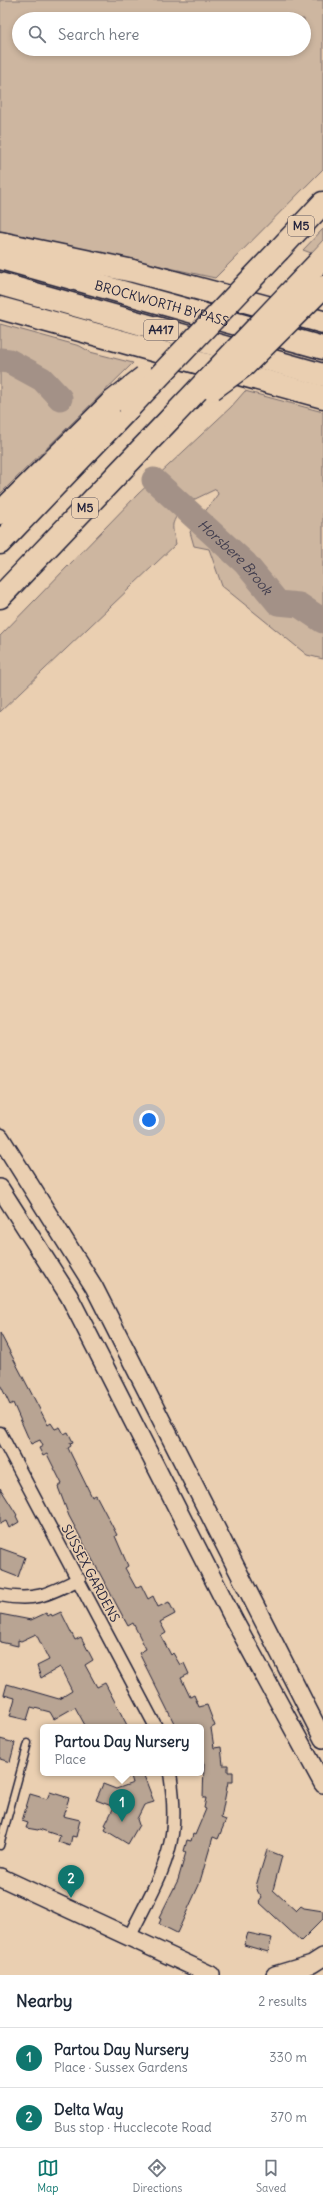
<!DOCTYPE html>
<meta charset="utf-8">
<style>
:root{--surface:#fff;--page:#f2f2f3;--text:#1f2937;--muted:#747a83;--line:#e0e1e3;--accent:#0f766e}
body{margin:0;font-family:Delius,sans-serif;background:var(--page);color:var(--text)}
.you{position:absolute;left:149px;top:1120px;width:14px;height:14px;margin:-10px;border:3px solid #fff;border-radius:50%;background:#1a73e8;box-shadow:0 0 0 6px #1a73e833}
.badge{display:grid;place-items:center;width:26px;height:26px;border-radius:50%;background:var(--accent);color:#fff;font-size:13px;font-weight:700}
.pin{position:absolute;translate:-50% -33px;filter:drop-shadow(0 1px 2px #0008)}
.pin::after{content:'';position:absolute;top:21px;width:14px;height:12px;background:inherit;clip-path:polygon(0 0,100% 0,50% 100%)}
.popup{position:absolute;left:40px;top:1724px;width:164px;height:52px;box-sizing:border-box;display:grid;place-content:center;border-radius:6px;background:var(--surface);filter:drop-shadow(0 1px 3px #0005);font-size:13px;white-space:nowrap;color:var(--muted)}
.popup b{font-size:15px;color:var(--text)}
.popup::after{content:'';position:absolute;left:50%;top:100%;margin-left:-8px;border:8px solid transparent;border-top-color:var(--surface)}
.list{margin:0;padding:0;list-style:none}
h2{display:flex;justify-content:space-between;align-items:center;height:52px;margin:0;padding:0 16px;font-size:17px}
h2 small{font-size:13px;font-weight:400;color:var(--muted)}
.list li{display:grid;grid-template-columns:26px 1fr auto;gap:12px;align-items:center;box-sizing:border-box;height:60px;padding:0 16px;border-top:1px solid var(--line)}
.list b{display:block;font-size:15px;white-space:nowrap}
.list p{margin:0;font-size:13px;white-space:nowrap;color:var(--muted)}
.list em{font-size:13px;font-style:normal;color:var(--muted)}
.icon{flex:none;width:22px;height:22px;fill:none;stroke:currentColor;stroke-width:2;stroke-linecap:round;stroke-linejoin:round}
.map{position:relative;flex:none;width:323px;height:1975px;overflow:hidden}
.search{position:absolute;background:var(--surface);box-shadow:0 2px 6px #0003;left:12px;right:12px;top:12px;height:44px;display:flex;align-items:center;gap:10px;box-sizing:border-box;padding:0 14px;border-radius:22px;color:var(--muted);font-size:15px}
.sheet{height:172px;background:var(--surface)}
nav{display:flex;justify-content:space-around;align-items:center;box-sizing:border-box;height:56px;border-top:1px solid var(--line);background:var(--surface);font-size:11px;color:var(--muted)}
nav a{display:grid;justify-items:center;gap:2px}
nav .on{color:var(--accent)}
.map>svg:first-child{display:block}
.green{fill:#cdb6a0;stroke:#786c6e;fill-rule:evenodd}
.lines{fill:none;stroke-linecap:round;stroke-linejoin:round}
.river{stroke:#a39187;stroke-width:25}
.building{fill:#b8a493;stroke:#22223b}
.lane-casing{stroke:#22223b;stroke-width:9}
.street-casing{stroke:#22223b;stroke-width:15}
.secondary-casing{stroke:#22223b;stroke-width:20}
.highway-casing{stroke:#22223b;stroke-width:25}
.lane{stroke:#eacfb1;stroke-width:6}
.street{stroke:#eacfb1;stroke-width:12}
.secondary{stroke:#eacfb1;stroke-width:17}
.highway{stroke:#eacfb1;stroke-width:22}
.highway-bridge-casing{stroke:#22223b;stroke-width:25;stroke-linecap:butt}
.highway-bridge{stroke:#eacfb1;stroke-width:22}
.labels{text-anchor:middle;stroke-width:3;stroke-linejoin:round;paint-order:stroke}
.shield{fill:#eacfb1;stroke:#5e565e;stroke-width:1}
.shield-label{font-size:12px;font-weight:bold;fill:#22223b}
.street-label{font-size:13px;fill:#22223b;stroke:#eacfb1}
.water-label{font-size:14px;font-style:italic;fill:#423e4e;stroke:#eacfb1}
</style>
<div class="map">
<svg width="323" height="1975" viewBox="0 0 323 1975">
<rect width="100%" height="100%" fill="#eacfb1"/>
<filter id="ink" filterUnits="userSpaceOnUse"><feTurbulence type="fractalNoise" baseFrequency=".025" numOctaves="2"/><feDisplacementMap in="SourceGraphic" scale="8" xChannelSelector="R" yChannelSelector="G"/><feConvolveMatrix kernelMatrix="1 2 1 2 8 2 1 2 1" color-interpolation-filters="sRGB"/></filter>
<g filter="url(#ink)">
<g class="green">
<path d="M0,0h323v169l-108,109 -215,-47zM19,19h285v30h-285z"/>
<path d="M323,229v11l-12,13 -8,-3z"/>
<path d="M0,269l172,49 -4,4 -168,-47z"/>
<path d="M0,324l80,22 10,6 43,11 -133,131z"/>
<path d="M280,348l43,12v6l-47,-14z"/>
<path d="M245,391l78,21v247l-16,-4 -85,-69 -13,-37 -15,-3 -4,-14 28,-38 -2,-5 -25,12h-6l-7,-5 -5,6c10,9 3,12 0,22 -1,6 2,15 3,20l-176,168v-76l138,-142 93,-87z"/>
</g>
<g class="lines">
<g class="river">
<path d="M0,360l9,1 33,18 18,19"/>
<path id="s1" d="M154,480l91,83 33,40 21,2 24,16"/>
</g>
</g>
<g class="building">
<path d="M0,1333l48,92 3,-2 4,6 5,-2 4,7 4,-2 5,10 -3,1 1,3 -3,2 24,49 4,-2 21,40 -2,1 13,30 -3,2 11,20 5,-3 7,14 5,-3 5,11 11,-5 6,12 -15,8 6,11 -5,3 10,19 2,-2 7,12 4,-2 5,11 -8,4 9,19 4,-2 5,12 8,-2 8,21 -4,2 3,20 7,-1 2,18h5v7h5v10h-5l-7,36 5,2 -8,19 -5,-2 -14,48 -22,48 -18,-9 2,-5 -2,-1 19,-38 8,-28 -2,-1 3,-11 4,1 2,-7 2,1 11,-26 -2,-1 2,-10h-3l1,-35h-3v-36h-25l-37,-74 7,-4 -13,-26 -5,3 -59,-110 -11,-29 4,-3 -15,-30 -4,2 -4,-8 4,-2 -3,-6 -9,4 -18,-41 -3,2 -10,-21z"/>
<path d="M0,1488l17,27 -1,1 3,6 -10,6 -3,-7 -6,3z"/>
<path d="M0,1548l25,9 -7,20 -18,-7z"/>
<path d="M61,1612l14,28 6,-3 12,23 -8,5 12,22 8,-4 23,44h-42l-11,-20 -21,12 -4,-7 -19,-5 -4,13 -17,-4 5,-18 -11,-3 3,-11 52,15 13,-8 -12,-24 -19,11 -4,-12 12,-6 -13,-26 -15,7 -3,-1v6l-18,-4v-28l31,6 15,-7 2,3 3,-2 1,2z"/>
<path d="M0,1739l15,4 -5,19 -10,-3z"/>
<path d="M130,1773h13l11,29 -10,3 -7,14 2,6 -11,19 -23,-14 2,-4 -2,-1 9,-18 -18,-7 7,-16 13,5 17,-6z"/>
<path d="M50,1792l19,6 -6,18 17,4 -4,17 -4,-1 -2,10 -12,-4 2,-6 -21,-7 -1,1 -12,-2 2,-5 -6,-2 8,-27 17,5z"/>
<path d="M267,1850l15,6 -9,34 23,21 5,-5 3,2 19,3v8l-22,22 -42,-39 3,-4 -4,-6 -2,-6z"/>
<path d="M248,1933l24,5 -4,14 -24,-7z"/>
</g>
<g class="lines">
<defs>
<path id="lane" d="M0,1846l28,-103"/>
<g id="street">
<path d="M0,1433l156,294"/>
<path d="M0,1595c35,7 49,-1 79,-16"/>
<path d="M130,1936c15,-32 37,-66 42,-102 3,-20 1,-41 -2,-61"/>
</g>
<g id="secondary">
<path d="M0,1137l94,150 229,452"/>
<path d="M0,1188l69,108 165,324 89,164"/>
<path d="M0,1877l211,98"/>
<path d="M275,1975l37,-11 11,-7"/>
</g>
<g id="highway">
<path d="M0,243l133,28 190,51"/>
<path d="M279,250l44,-47"/>
<path id="s2" d="M0,258l323,90"/>
<path d="M0,284l323,91"/>
<path d="M0,308l323,89"/>
<path d="M0,513l112,-111"/>
<path d="M0,543l130,-136"/>
<path d="M0,597l171,-179"/>
</g>
</defs>
<use href="#lane" class="lane-casing"/>
<use href="#street" class="street-casing"/>
<use href="#secondary" class="secondary-casing"/>
<use href="#highway" class="highway-casing"/>
<use href="#lane" class="lane"/>
<use href="#street" class="street"/>
<use href="#secondary" class="secondary"/>
<use href="#highway" class="highway"/>
<defs>
<g id="highway-bridge">
<path d="M212,389l33,-24 78,-78"/>
<path d="M112,402l32,-25"/>
<path d="M130,407l149,-157"/>
<path d="M171,418l149,-157"/>
</g>
</defs>
<use href="#highway-bridge" class="highway-bridge-casing"/>
<use href="#highway-bridge" class="highway-bridge"/>
</g>
</g>
<g class="labels">
<g class="shield">
<rect x="288" y="216" width="26" height="20" rx="3"/>
<rect x="144" y="320" width="34" height="20" rx="3"/>
<rect x="72" y="498" width="26" height="20" rx="3"/>
</g>
<g class="shield-label">
<text x="301" y="230">M5</text>
<text x="161" y="334">A417</text>
<text x="85" y="512">M5</text>
</g>
<g class="street-label">
<text dy="5" stroke="none"><textPath href="#s2" startOffset="168">BROCKWORTH BYPASS</textPath></text>
<text transform="translate(91 1573) rotate(62)" y="5">SUSSEX GARDENS</text>
</g>
<g class="water-label">
<text dy="5" stroke="none"><textPath href="#s1" startOffset="112">Horsbere Brook</textPath></text>
</g>
</g>
</svg>
<div class="you"></div>
<div class="pin badge" style="left:122px;top:1822px">1</div>
<div class="popup"><b>Partou Day Nursery</b>Place</div>
<div class="pin badge" style="left:71px;top:1898px">2</div>
<div class="search"><svg class="icon" aria-label="search" viewBox="0 0 24 24"><circle cx="10" cy="10" r="6"/><path d="M15 15l6 6"/></svg>Search here</div>
</div>
<section class="sheet">
<h2>Nearby<small>2 results</small></h2>
<ul class="list">
<li><span class="badge">1</span><div><b>Partou Day Nursery</b><p>Place · Sussex Gardens</p></div><em>330 m</em></li>
<li><span class="badge">2</span><div><b>Delta Way</b><p>Bus stop · Hucclecote Road</p></div><em>370 m</em></li>
</ul>
</section>
<nav>
<a class="on"><svg class="icon" aria-label="map" viewBox="0 0 24 24"><path d="M3 6l6-2 6 2 6-2v14l-6 2-6-2-6 2zM9 4v14M15 6v14"/></svg>Map</a>
<a><svg class="icon" aria-label="directions" viewBox="0 0 24 24"><path d="M12 3l9 9-9 9-9-9zM9 14v-3h6M13 9l2 2-2 2"/></svg>Directions</a>
<a><svg class="icon" aria-label="saved" viewBox="0 0 24 24"><path d="M7 4h10v16l-5-4-5 4z"/></svg>Saved</a>
</nav>
